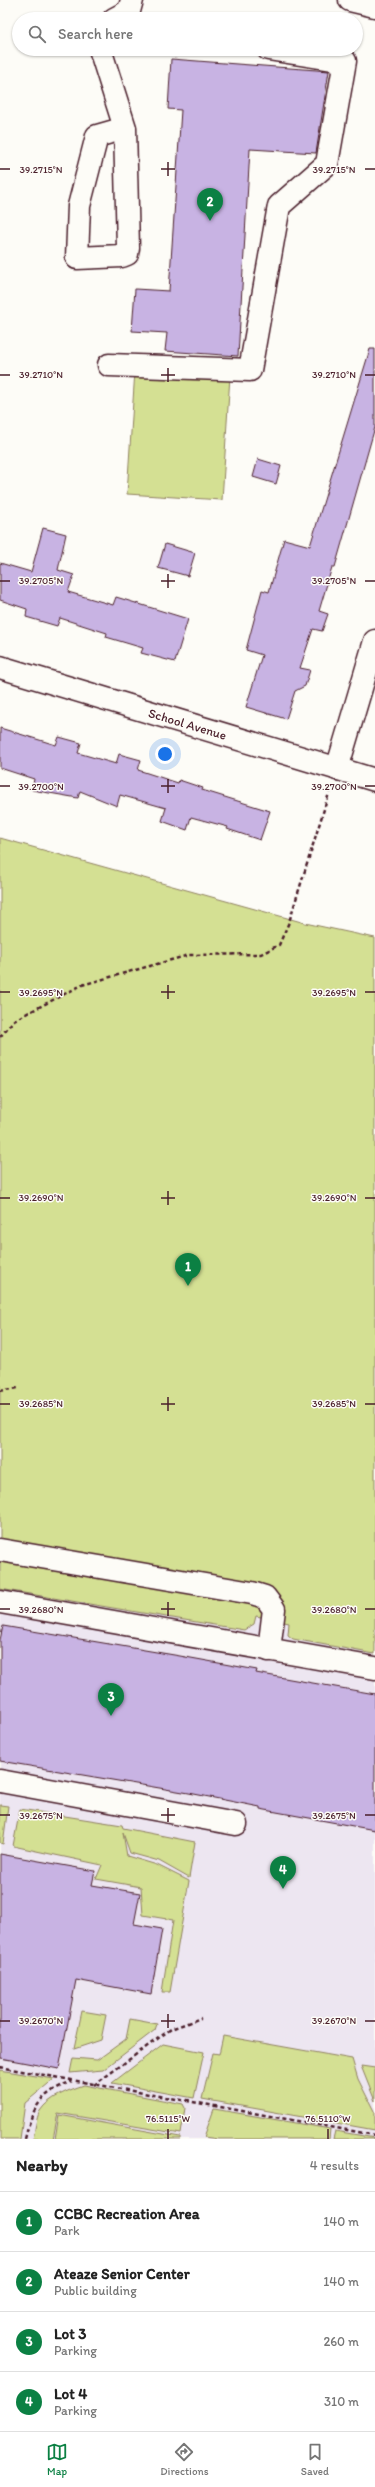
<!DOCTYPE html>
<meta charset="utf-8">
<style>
:root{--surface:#fff;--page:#f2f2f2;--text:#222;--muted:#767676;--line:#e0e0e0;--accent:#0b8043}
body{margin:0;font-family:Itim,sans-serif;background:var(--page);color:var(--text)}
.you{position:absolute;left:165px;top:754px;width:14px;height:14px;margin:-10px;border:3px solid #fff;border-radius:50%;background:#1a73e8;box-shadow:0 0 0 6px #1a73e833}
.badge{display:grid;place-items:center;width:26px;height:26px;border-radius:50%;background:var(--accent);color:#fff;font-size:13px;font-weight:700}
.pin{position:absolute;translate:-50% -33px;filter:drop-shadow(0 1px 2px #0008)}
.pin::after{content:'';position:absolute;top:21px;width:14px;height:12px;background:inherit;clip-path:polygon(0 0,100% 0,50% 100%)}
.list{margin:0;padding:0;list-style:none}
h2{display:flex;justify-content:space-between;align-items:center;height:52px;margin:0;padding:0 16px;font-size:17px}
h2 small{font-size:13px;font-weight:400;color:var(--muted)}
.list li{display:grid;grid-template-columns:26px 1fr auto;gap:12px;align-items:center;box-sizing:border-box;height:60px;padding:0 16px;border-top:1px solid var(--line)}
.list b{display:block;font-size:15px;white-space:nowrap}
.list p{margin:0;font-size:13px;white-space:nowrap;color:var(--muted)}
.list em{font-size:13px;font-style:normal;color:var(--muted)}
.icon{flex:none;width:22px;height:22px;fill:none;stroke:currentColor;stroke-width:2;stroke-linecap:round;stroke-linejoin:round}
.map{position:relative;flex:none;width:375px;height:2139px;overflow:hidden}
.search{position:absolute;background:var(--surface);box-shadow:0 1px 3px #0004;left:12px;right:12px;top:12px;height:44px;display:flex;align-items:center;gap:10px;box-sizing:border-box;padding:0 14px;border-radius:22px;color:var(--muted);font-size:15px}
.sheet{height:292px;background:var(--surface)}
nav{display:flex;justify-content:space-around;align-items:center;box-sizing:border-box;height:56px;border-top:1px solid var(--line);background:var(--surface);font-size:11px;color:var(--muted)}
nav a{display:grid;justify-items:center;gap:2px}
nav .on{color:var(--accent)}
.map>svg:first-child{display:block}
.built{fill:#ede6f1}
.green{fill:#d4e093;stroke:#8f805f}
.building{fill:#c8b3e3;stroke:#4a1f2b}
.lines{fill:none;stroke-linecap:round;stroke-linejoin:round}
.minor-casing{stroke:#4a1f2b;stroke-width:25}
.major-casing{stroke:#4a1f2b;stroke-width:25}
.path{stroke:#4a1f2b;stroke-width:2.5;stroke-dasharray:4 3;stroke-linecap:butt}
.minor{stroke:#fdfcf7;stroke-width:22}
.major{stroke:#fdfcf7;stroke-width:22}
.ticks{fill:none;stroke:#4a1f2b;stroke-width:1.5}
.labels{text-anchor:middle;stroke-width:3;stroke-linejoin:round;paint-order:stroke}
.street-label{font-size:13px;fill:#4a1f2b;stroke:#fdfcf7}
.ticks-label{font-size:10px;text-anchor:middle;fill:#4a1f2b;stroke:#fdfcf7;stroke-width:3;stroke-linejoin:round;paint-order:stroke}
</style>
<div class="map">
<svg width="375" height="2139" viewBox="0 0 375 2139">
<rect width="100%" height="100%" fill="#fdfcf7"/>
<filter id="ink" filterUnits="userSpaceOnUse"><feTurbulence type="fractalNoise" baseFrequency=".025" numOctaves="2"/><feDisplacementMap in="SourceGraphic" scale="8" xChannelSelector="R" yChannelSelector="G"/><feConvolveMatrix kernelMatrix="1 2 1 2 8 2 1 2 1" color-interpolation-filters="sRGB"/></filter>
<g filter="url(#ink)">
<path class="built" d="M0,890l375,90v1159h-375z"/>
<g class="green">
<path d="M135,370l95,6 -8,124 -95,-6z"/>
<path d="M0,838l305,85 70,15v716l-82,-15 -5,-4 1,-12 -33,-7 -2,8 -10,6 -244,-41v-27l45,7 -45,-10z"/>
<path d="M0,1805l8,1 -5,38 -3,-1z"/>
<path d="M20,1809l102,16 1,3 72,14 -6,36 -30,-17 -29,-8 -7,-20 4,23 30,9 32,16 -19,111h-8l11,-72 -30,-5 -2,-28 -45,-8 6,-14 -89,-19z"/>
<path d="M82,2011l24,4 -5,25 -27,9z"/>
<path d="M130,2019l27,5 -2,6 -52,40 -33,3 3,-15 24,2 29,-21z"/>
<path d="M223,2036l129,23 6,20 17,34v17l-173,-31 11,-46 6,1z"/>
<path d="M163,2044l41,8 -10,46 -82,-15z"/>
<path d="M361,2066l14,2v33z"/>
<path d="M0,2070l54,9 -29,24 -5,36h-20z"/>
<path d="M84,2085l99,19 2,4 -4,26 -123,-21 -5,26h-20c2,-8 3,-21 7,-28 9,-14 29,-21 44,-26z"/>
<path d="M214,2109l116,20 -1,10h-111l-14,-2z"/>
<path d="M59,2115l121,22v2h-125z"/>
<path d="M335,2131l40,7v1h-42z"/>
</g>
<g class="building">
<path d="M171,59l158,12 -13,82 -66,-4 -12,207 -73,-5 2,-18 -35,-2 3,-42 34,2 12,-181 -13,-1z"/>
<path d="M370,349h5v78l-40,140h-3l-13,44 9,3 -6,17 -9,-2 -13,39 10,2 -5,16 -10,5 -9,28 -40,-12 16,-52 -16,-5 16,-60 7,2 15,-53 26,7z"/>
<path d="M258,459l23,7 -5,18 -23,-7z"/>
<path d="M43,528l23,6 -8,36 16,5 -6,17 45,13 3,-8 72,22 -13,43 -34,-9 2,-5 -37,-11 1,-4 -47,-15 -3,8 -31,-9 1,-8 -27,-9v-37l31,9z"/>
<path d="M165,544l30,9 -7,23 -30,-8z"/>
<path d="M0,728l56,17 3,-8 22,6 -3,10 38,11 3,-10 22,6 -3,10 40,13 1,-3 24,8 -1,2 68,21 -10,29 -33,-11 1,-2 -37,-10 -4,13 -25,-9 4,-13 -46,-13 -3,11 -37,-15 -2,7 -46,-8 2,-11 -34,-11z"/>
<path d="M3,1626l177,30 77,14 -1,3 119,21v136l-115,-21v-2l-71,-14 -189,-32v-121z"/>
<path d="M0,1854l95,17 -3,14 48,8 -6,31 28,5 -11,65 -75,-14 -17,89 -59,-11z"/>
</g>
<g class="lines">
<defs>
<g id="minor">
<path d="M114,19l15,-8 3,-11"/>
<path d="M100,49l25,79 3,120 -1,6 -5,2 -45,2 2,-52 18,-70 28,-8"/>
<path d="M109,365l141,5 29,-164 48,-42 18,-103 -77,-12"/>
<path id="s1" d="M0,667l375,113"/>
<path d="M337,769l38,-128"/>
<path d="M0,1550l252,43 13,4 9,12 -5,41"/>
<path d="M0,1602l375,66"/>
<path d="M0,1781l236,43"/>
</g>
<path id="major" d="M350,0l25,6"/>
</defs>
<use href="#minor" class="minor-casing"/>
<use href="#major" class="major-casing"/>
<g class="path">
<path d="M0,1037l14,-17 68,-35 107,-30 72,-1 18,-9 10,-23 41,-132"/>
<path d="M0,1391l18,-3"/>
<path d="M0,2067l375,68"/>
<path d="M94,2085l77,-56 30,-11"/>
<path d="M25,2139c8,-33 15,-45 47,-58"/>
</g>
<use href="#minor" class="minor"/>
<use href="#major" class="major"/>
</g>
</g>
<path class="ticks" d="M168,162v14M0,169h10M161,169h14M365,169h10M168,368v14M0,375h10M161,375h14M365,375h10M168,574v14M0,581h10M161,581h14M365,581h10M168,779v14M0,786h10M161,786h14M365,786h10M168,985v14M0,992h10M161,992h14M365,992h10M168,1191v14M0,1198h10M161,1198h14M365,1198h10M168,1397v14M0,1404h10M161,1404h14M365,1404h10M168,1602v14M0,1609h10M161,1609h14M365,1609h10M168,1808v14M0,1815h10M161,1815h14M365,1815h10M168,2014v14M0,2021h10M161,2021h14M365,2021h10M168,2129v10M328,2129v10"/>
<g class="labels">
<g class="street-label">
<text dy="5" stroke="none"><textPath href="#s1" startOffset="196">School Avenue</textPath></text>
</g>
</g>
<g class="ticks-label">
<text x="41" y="173">39.2715°N</text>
<text x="334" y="173">39.2715°N</text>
<text x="41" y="378">39.2710°N</text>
<text x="334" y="378">39.2710°N</text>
<text x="41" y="584">39.2705°N</text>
<text x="334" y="584">39.2705°N</text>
<text x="41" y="790">39.2700°N</text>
<text x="334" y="790">39.2700°N</text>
<text x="41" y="996">39.2695°N</text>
<text x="334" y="996">39.2695°N</text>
<text x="41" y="1201">39.2690°N</text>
<text x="334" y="1201">39.2690°N</text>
<text x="41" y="1407">39.2685°N</text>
<text x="334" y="1407">39.2685°N</text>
<text x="41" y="1613">39.2680°N</text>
<text x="334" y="1613">39.2680°N</text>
<text x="41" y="1819">39.2675°N</text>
<text x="334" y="1819">39.2675°N</text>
<text x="41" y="2024">39.2670°N</text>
<text x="334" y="2024">39.2670°N</text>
<text x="168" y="2122">76.5115°W</text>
<text x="328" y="2122">76.5110°W</text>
</g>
</svg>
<div class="you"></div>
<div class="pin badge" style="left:188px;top:1286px">1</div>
<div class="pin badge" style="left:210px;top:221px">2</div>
<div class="pin badge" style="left:111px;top:1716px">3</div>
<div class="pin badge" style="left:283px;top:1889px">4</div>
<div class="search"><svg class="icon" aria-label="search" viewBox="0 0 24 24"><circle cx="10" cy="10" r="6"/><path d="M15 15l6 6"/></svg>Search here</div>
</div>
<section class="sheet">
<h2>Nearby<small>4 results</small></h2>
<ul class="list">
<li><span class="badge">1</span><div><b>CCBC Recreation Area</b><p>Park</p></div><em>140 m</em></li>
<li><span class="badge">2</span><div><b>Ateaze Senior Center</b><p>Public building</p></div><em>140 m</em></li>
<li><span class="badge">3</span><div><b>Lot 3</b><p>Parking</p></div><em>260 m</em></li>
<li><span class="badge">4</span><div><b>Lot 4</b><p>Parking</p></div><em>310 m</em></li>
</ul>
</section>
<nav>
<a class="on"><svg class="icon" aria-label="map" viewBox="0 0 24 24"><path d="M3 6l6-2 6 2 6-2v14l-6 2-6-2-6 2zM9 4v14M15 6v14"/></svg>Map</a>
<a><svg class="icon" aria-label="directions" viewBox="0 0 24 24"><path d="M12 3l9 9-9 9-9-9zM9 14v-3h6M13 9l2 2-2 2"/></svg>Directions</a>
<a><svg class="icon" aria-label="saved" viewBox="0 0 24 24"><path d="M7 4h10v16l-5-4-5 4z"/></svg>Saved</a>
</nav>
